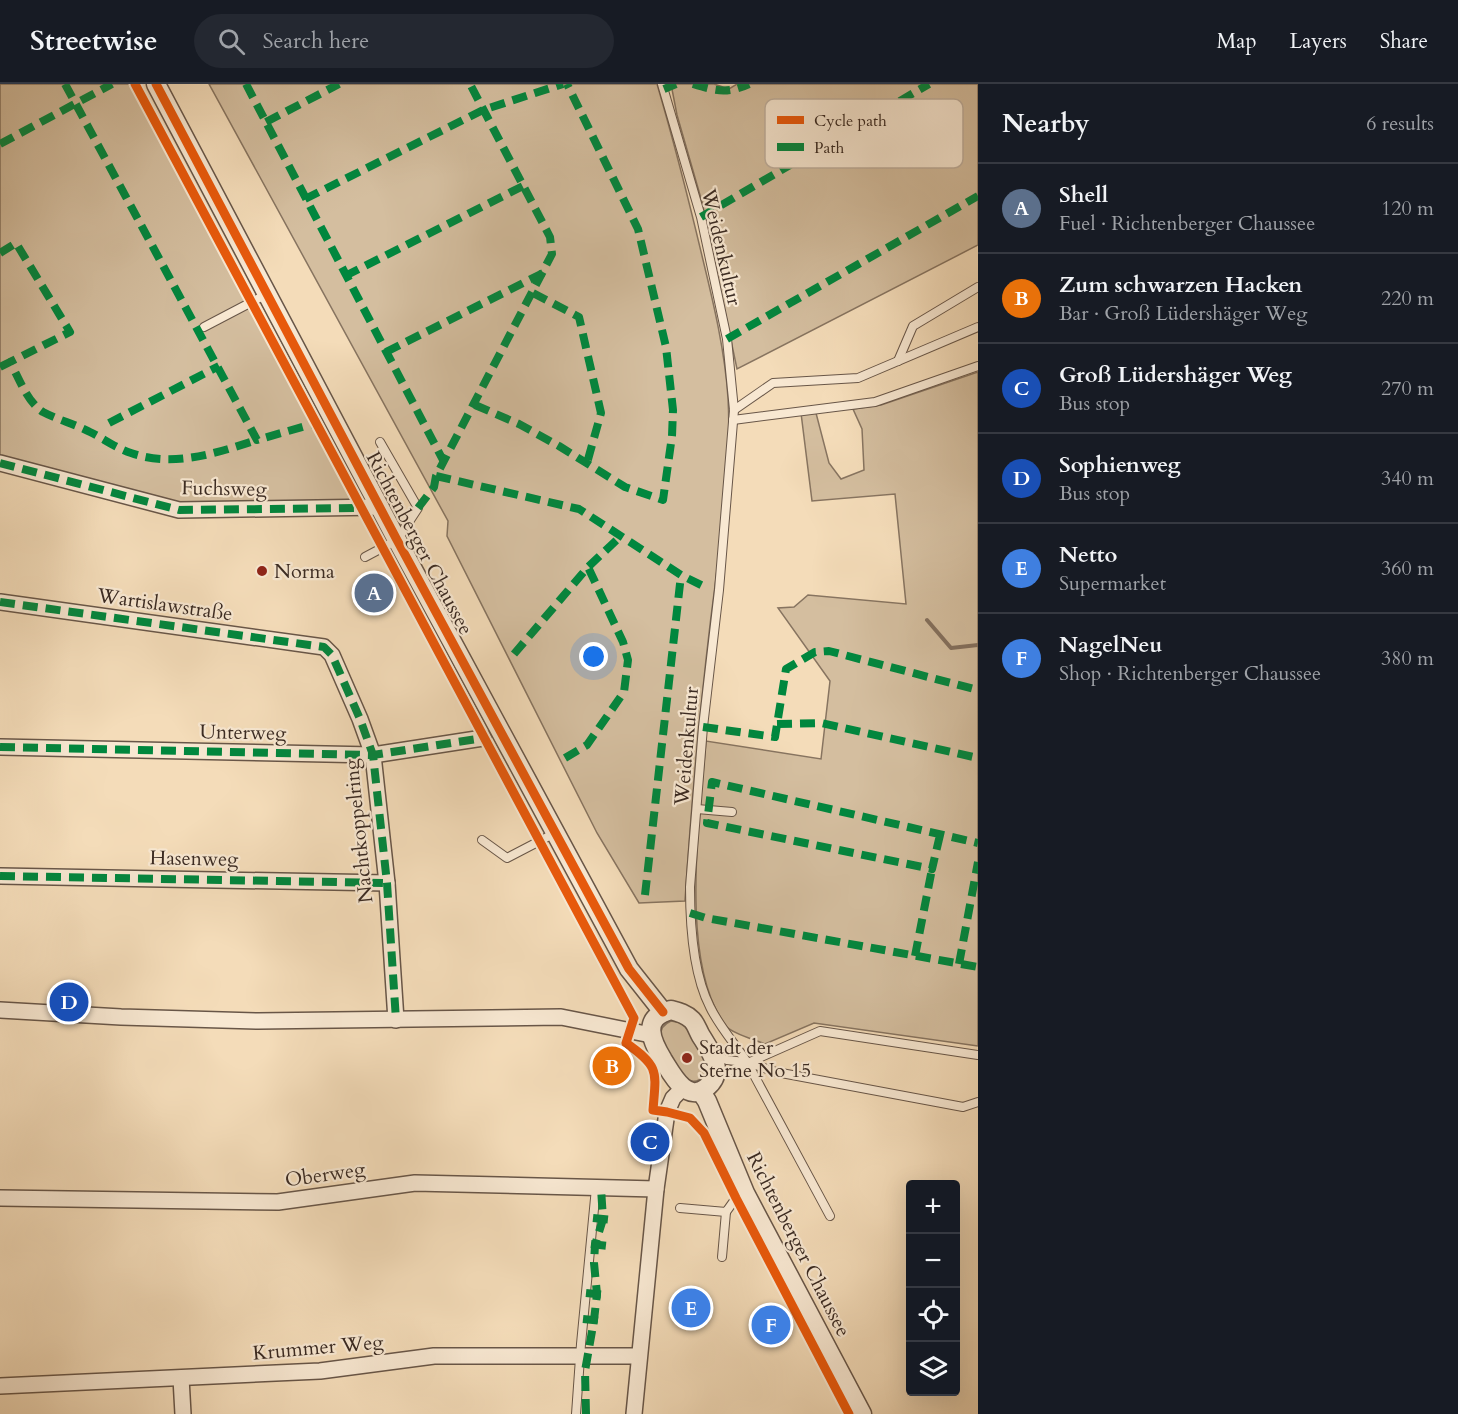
<!DOCTYPE html>
<meta charset="utf-8">
<style>
:root{--surface:#171b24;--page:#242831;--text:#f1f3f6;--muted:#9ea1a6;--line:#363941;--accent:#ea580c}
body{margin:0;font-family:Cardo,serif;background:var(--page);color:var(--text)}
.controls{position:absolute;right:18px;bottom:18px;display:grid;overflow:hidden;border-radius:6px;box-shadow:0 6px 24px #0002}
.controls button{width:54px;height:54px;display:grid;place-items:center;padding:0;border:0;border-bottom:2px solid var(--line);background:var(--surface);color:var(--text);font:30px sans-serif}
.you{position:absolute;left:594px;top:573px;width:21px;height:21px;margin:-15px;border:4px solid #fff;border-radius:50%;background:#1a73e8;box-shadow:0 0 0 9px #1a73e833}
.badge{display:grid;place-items:center;width:39px;height:39px;border-radius:50%;background:var(--accent);color:#fff;font-size:20px;font-weight:700}
.pin{position:absolute;translate:-50% -50%;border:3px solid #fff;box-shadow:0 2px 6px #0006}
.list{margin:0;padding:0;list-style:none}
h2{display:flex;justify-content:space-between;align-items:center;height:78px;margin:0;padding:0 24px;font-size:26px}
h2 small{font-size:20px;font-weight:400;color:var(--muted)}
.list li{display:grid;grid-template-columns:39px 1fr auto;gap:18px;align-items:center;box-sizing:border-box;height:90px;padding:0 24px;border-top:2px solid var(--line)}
.list b{display:block;font-size:22px;white-space:nowrap}
.list p{margin:0;font-size:20px;white-space:nowrap;color:var(--muted)}
.list em{font-size:20px;font-style:normal;color:var(--muted)}
.icon{flex:none;width:33px;height:33px;fill:none;stroke:currentColor;stroke-width:2;stroke-linecap:round;stroke-linejoin:round}
.map{position:relative;flex:none;width:978px;height:1330px;overflow:hidden}
header{display:flex;align-items:center;gap:36px;box-sizing:border-box;height:84px;padding:0 30px;background:var(--surface);border-bottom:2px solid var(--line)}
header strong{font-size:28px}
nav{display:flex;gap:33px;margin-inline-start:auto;font-size:21px}
.search{width:420px;height:54px;background:var(--page);display:flex;align-items:center;gap:15px;box-sizing:border-box;padding:0 21px;border-radius:33px;color:var(--muted);font-size:22px}
main{display:flex}
aside{flex:1;background:var(--surface)}
.map>svg:first-child{display:block}
.green{fill:#d4be9f;stroke:#877460;stroke-width:1.5}
.lines{fill:none;stroke-linecap:round;stroke-linejoin:round}
.stream{stroke:#84705e;stroke-width:4}
.service-casing{stroke:#685648;stroke-width:10}
.minor-casing{stroke:#685648;stroke-width:18}
.tertiary-casing{stroke:#685648;stroke-width:21}
.service{stroke:#f8e8d2;stroke-width:8}
.minor{stroke:#f8e8d2;stroke-width:15}
.tertiary{stroke:#f8e8d2;stroke-width:18}
.quiet{stroke:#00873e;stroke-width:8;stroke-dasharray:15 8;stroke-linecap:butt}
.cycleway-casing{stroke:#f8e8d2;stroke-width:13}
.cycleway{stroke:#e8590c;stroke-width:9}
.poi-dot{fill:#8f2418;stroke:#f8e8d2;stroke-width:2}
.labels{text-anchor:middle;stroke-width:4.5;stroke-linejoin:round;paint-order:stroke}
.street-label{font-size:20px;fill:#3a2a22;stroke:#f8e8d2}
.poi-label{font-size:20px;fill:#3a2a22;stroke:#f8e8d2;text-anchor:start}
.key{fill:#f8e8d2;stroke:#bfaf9d;stroke-width:1.5}
.key-label{font-size:16px;fill:#3a2a22}
</style>
<header>
<strong>Streetwise</strong>
<div class="search"><svg class="icon" aria-label="search" viewBox="0 0 24 24"><circle cx="10" cy="10" r="6"/><path d="M15 15l6 6"/></svg>Search here</div>
<nav><a>Map</a><a>Layers</a><a>Share</a></nav>
</header>
<main>
<div class="map">
<svg width="978" height="1330" viewBox="0 0 978 1330">
<rect width="100%" height="100%" fill="#f4dcb9"/>
<filter id="stains"><feTurbulence type="fractalNoise" baseFrequency=".00333" numOctaves="4"/><feColorMatrix values="0 0 0 0 .2 0 0 0 0 .09 0 0 0 0 .02 0 0 0 .5 -.17"/></filter>
<radialGradient id="worn" r=".72"><stop offset=".6" stop-color="#630" stop-opacity="0"/><stop offset="1" stop-color="#630" stop-opacity=".3"/></radialGradient>
<g class="green">
<path d="M0,0h132l222,418 -175,8 -179,-47z"/>
<path d="M209,0h448c17,58 32,117 46,176 11,45 22,92 25,138 4,73 -9,154 -18,227 -11,92 -19,183 -25,276l-46,2 -42,-70 -150,-297 1,-15z"/>
<path d="M671,0h43l15,5 8,-5h241v161l-241,124 -35,-167 -25,-87z"/>
<path d="M978,288v674l-164,-23 -49,21c-9,-4 -32,-10 -38,-17 -49,-61 -27,-211 -21,-286l115,18 9,-78 -52,-73 16,-1 14,-12 98,9 -11,-110 -83,7 -11,-88h15l13,50 12,16 23,-9 -2,-41 -9,-20 28,-4z"/>
<path d="M671,937l11,2 4,4 20,35v12c-17,19 -26,-3 -34,-16 -4,-6 -10,-14 -11,-22 -1,-7 3,-12 10,-15z"/>
</g>
<g class="lines">
<path class="stream" d="M927,536l24,28 27,-3"/>
<defs>
<g id="service">
<path d="M662,0l39,133 26,122 7,71 -15,180 -16,137 -13,160c0,37 3,87 20,120 9,19 25,37 37,55"/>
<path d="M204,243l63,-33"/>
<path d="M898,277l15,-35 65,-39"/>
<path d="M734,326l39,-27 85,-5 120,-51"/>
<path d="M733,336l142,-18 103,-36"/>
<path d="M365,473l32,-17 21,-32 -38,-66"/>
<path d="M697,725l35,3"/>
<path d="M482,756l25,18 48,-25"/>
<path d="M713,971l14,5 18,2"/>
<path d="M716,993l104,-46 158,24"/>
<path d="M680,1124l46,4 10,-14 8,-5"/>
<path d="M830,1132l-83,-154 29,10 187,35 15,-5"/>
<path d="M722,1173l4,-45"/>
<path d="M576,1330l5,-70 15,-156"/>
</g>
<g id="minor">
<path d="M0,379l179,47 202,-3"/>
<path d="M0,518l324,45 8,8 28,64 13,36 14,128 9,137"/>
<path d="M0,663l373,8 110,-17"/>
<path d="M0,792l387,7"/>
<path d="M0,926l121,7 137,4 303,-4 90,18"/>
<path d="M0,1114l278,4 137,-19 241,6"/>
<path d="M181,1294l2,36"/>
<path d="M0,1302l320,-15 114,-15h205"/>
<path d="M634,1330l22,-225 11,-77 6,-14 10,-10"/>
</g>
<g id="tertiary">
<path d="M156,0l241,456 232,429 34,43"/>
<path d="M671,926c8,2 15,4 21,10 4,4 6,11 9,16 10,16 25,36 5,52 -20,15 -34,-14 -43,-28 -12,-20 -22,-42 8,-50z"/>
<path d="M701,1008l6,9 38,92 117,221"/>
</g>
</defs>
<use href="#service" class="service-casing"/>
<use href="#minor" class="minor-casing"/>
<use href="#tertiary" class="tertiary-casing"/>
<use href="#service" class="service"/>
<use href="#minor" class="minor"/>
<use href="#tertiary" class="tertiary"/>
<g class="quiet">
<path d="M65,0l192,356 59,-17"/>
<path d="M246,0l198,378"/>
<path d="M693,0c23,7 34,10 56,0"/>
<path d="M664,5l12,-5"/>
<path d="M266,38l73,-38"/>
<path d="M0,60l112,-60"/>
<path d="M305,115l178,-89 80,-26"/>
<path d="M701,133l228,-133"/>
<path d="M0,169l16,-10 54,89 -60,30"/>
<path d="M345,192l178,-90"/>
<path d="M533,209l46,24 22,96 -14,50"/>
<path d="M727,255l251,-143"/>
<path d="M386,268l157,-79"/>
<path d="M0,283l10,-5c9,16 17,40 33,50 15,8 32,12 47,20 14,7 26,16 41,21 43,15 85,0 126,-13"/>
<path d="M475,321l44,19 40,22 66,41 38,13 9,-64 1,-26 -7,-63 -28,-118 -71,-145"/>
<path d="M109,339l110,-57"/>
<path d="M0,379l179,47 184,-2"/>
<path d="M436,392l143,33 102,66 26,13"/>
<path d="M418,424l16,-21 2,-11 116,-222 -2,-17 -80,-153"/>
<path d="M0,518l324,45 8,8 28,64 13,36 14,128 9,137"/>
<path d="M514,570l74,-87 33,-31"/>
<path d="M777,640l44,-1 157,35"/>
<path d="M703,643l72,10 11,-68 29,-17 14,-1 149,39"/>
<path d="M0,663l373,8 110,-17"/>
<path d="M565,674l22,-13 37,-53 4,-32 -5,-18 -35,-75"/>
<path d="M940,751l-8,34 -225,-46 5,-41 266,61"/>
<path d="M0,792l387,7"/>
<path d="M645,811l36,-320"/>
<path d="M690,829l16,5 272,49"/>
<path d="M915,872l17,-87"/>
<path d="M959,880l19,-102"/>
<path d="M593,1134l19,2"/>
<path d="M591,1160l18,2"/>
<path d="M586,1209l19,2"/>
<path d="M583,1235l19,2"/>
<path d="M586,1330l-1,-43 9,-51 3,-26 -3,-31 1,-18 8,-26 -2,-31"/>
</g>
<defs>
<g id="cycleway">
<path d="M135,0c165,312 332,623 499,934l-8,25c34,24 30,28 27,67l14,2 23,6 14,15 32,65 113,216"/>
<path d="M156,0l241,456 232,429 34,43"/>
</g>
</defs>
<use href="#cycleway" class="cycleway-casing"/>
<use href="#cycleway" class="cycleway"/>
</g>
<g class="poi-dot">
<circle cx="262" cy="487" r="6"/>
<circle cx="687" cy="974" r="6"/>
</g>
<g class="labels">
<g class="street-label">
<text transform="translate(722 163) rotate(77)" y="7">Weidenkultur</text>
<text transform="translate(224 404) rotate(1)" y="7">Fuchsweg</text>
<text transform="translate(420 459) rotate(62)" y="7">Richtenberger Chaussee</text>
<text transform="translate(165 520) rotate(8)" y="7">Wartislawstraße</text>
<text transform="translate(243 648) rotate(1)" y="7">Unterweg</text>
<text transform="translate(686 662) rotate(-85)" y="7">Weidenkultur</text>
<text transform="translate(358 747) rotate(-96)" y="7">Nachtkoppelring</text>
<text transform="translate(194 774) rotate(1)" y="7">Hasenweg</text>
<text transform="translate(325 1090) rotate(-8)" y="7">Oberweg</text>
<text transform="translate(799 1160) rotate(63)" y="7">Richtenberger Chaussee</text>
<text transform="translate(318 1263) rotate(-5)" y="7">Krummer Weg</text>
</g>
<g class="poi-label">
<text x="274" y="494">Norma</text>
<text x="699" y="970">Stadt der<tspan x="699" dy="23">Sterne No 15</tspan></text>
</g>
</g>
<rect x="765" y="15" width="198" height="69" rx="9" class="key"/>
<rect x="777" y="32" width="27" height="8" fill="#e8590c"/>
<rect x="777" y="59" width="27" height="8" fill="#00873e"/>
<g class="key-label">
<text x="814" y="42">Cycle path</text>
<text x="814" y="69">Path</text>
</g>
<rect width="100%" height="100%" filter="url(#stains)"/>
<rect width="100%" height="100%" fill="url(#worn)"/>
</svg>
<div class="controls">
<button>+</button>
<button>−</button>
<button><svg class="icon" aria-label="locate" viewBox="0 0 24 24"><circle cx="12" cy="12" r="6"/><path d="M12 2v4M12 18v4M2 12h4M18 12h4"/></svg></button>
<button><svg class="icon" aria-label="layers" viewBox="0 0 24 24"><path d="M12 4l9 5-9 5-9-5zM3 14l9 5 9-5"/></svg></button>
</div>
<div class="you"></div>
<div class="pin badge" style="left:374px;top:509px;background:#5c6f8a">A</div>
<div class="pin badge" style="left:612px;top:982px;background:#e8710a">B</div>
<div class="pin badge" style="left:650px;top:1058px;background:#1a4fb4">C</div>
<div class="pin badge" style="left:69px;top:918px;background:#1a4fb4">D</div>
<div class="pin badge" style="left:691px;top:1224px;background:#3f7fe0">E</div>
<div class="pin badge" style="left:771px;top:1241px;background:#3f7fe0">F</div>
</div>
<aside>
<h2>Nearby<small>6 results</small></h2>
<ul class="list">
<li><span class="badge" style="background:#5c6f8a">A</span><div><b>Shell</b><p>Fuel · Richtenberger Chaussee</p></div><em>120 m</em></li>
<li><span class="badge" style="background:#e8710a">B</span><div><b>Zum schwarzen Hacken</b><p>Bar · Groß Lüdershäger Weg</p></div><em>220 m</em></li>
<li><span class="badge" style="background:#1a4fb4">C</span><div><b>Groß Lüdershäger Weg</b><p>Bus stop</p></div><em>270 m</em></li>
<li><span class="badge" style="background:#1a4fb4">D</span><div><b>Sophienweg</b><p>Bus stop</p></div><em>340 m</em></li>
<li><span class="badge" style="background:#3f7fe0">E</span><div><b>Netto</b><p>Supermarket</p></div><em>360 m</em></li>
<li><span class="badge" style="background:#3f7fe0">F</span><div><b>NagelNeu</b><p>Shop · Richtenberger Chaussee</p></div><em>380 m</em></li>
</ul>
</aside>
</main>
